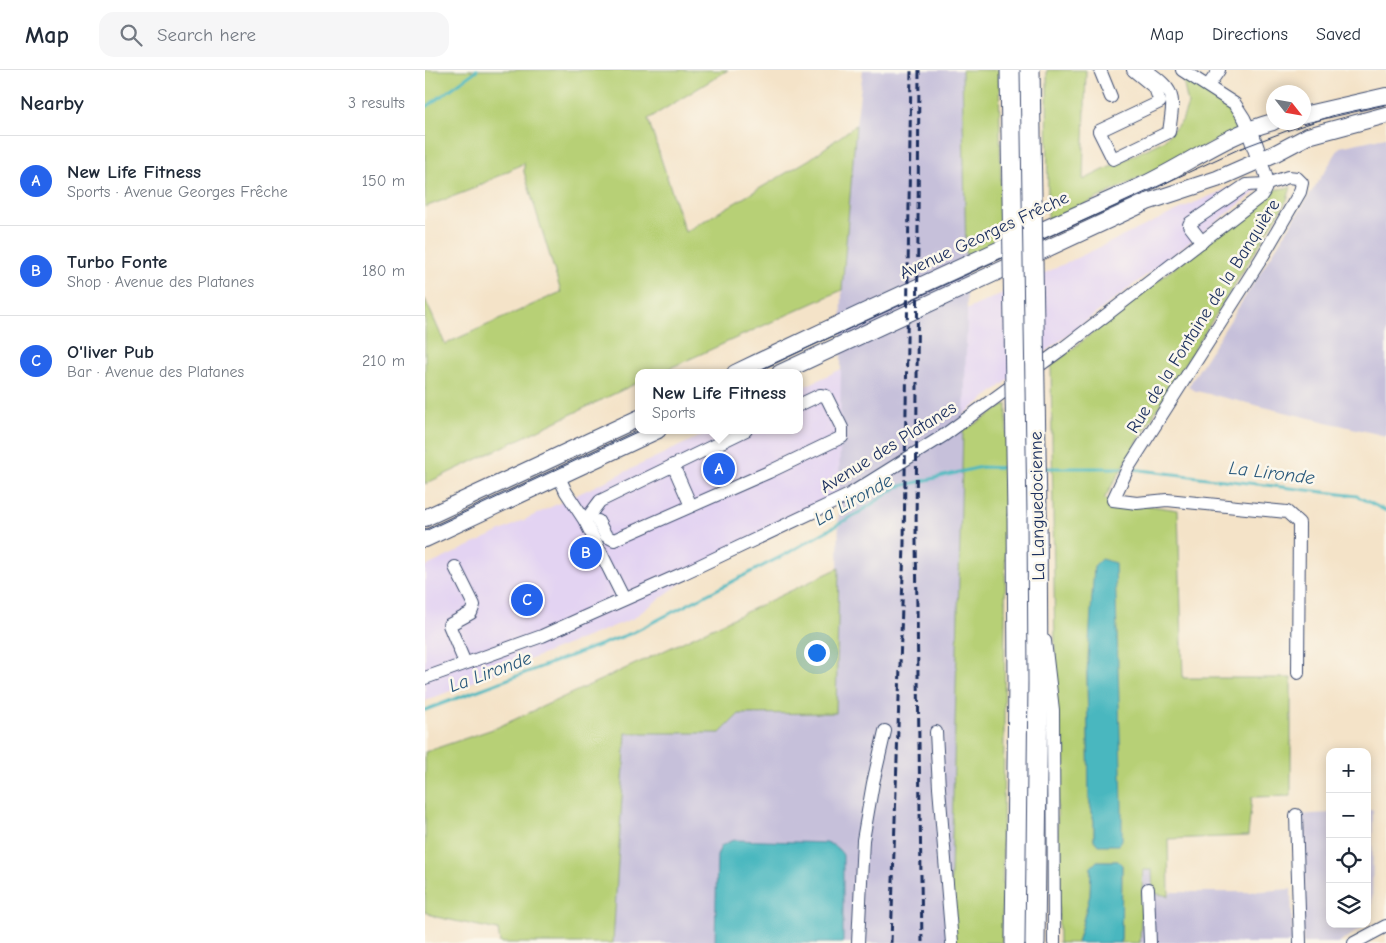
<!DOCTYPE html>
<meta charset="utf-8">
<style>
:root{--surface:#fff;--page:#f6f6f7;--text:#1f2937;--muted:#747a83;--line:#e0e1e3;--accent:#2563eb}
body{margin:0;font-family:"Comic Neue",sans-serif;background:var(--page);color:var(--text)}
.controls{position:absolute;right:15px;bottom:15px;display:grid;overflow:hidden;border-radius:10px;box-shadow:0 2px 12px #0003}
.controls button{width:45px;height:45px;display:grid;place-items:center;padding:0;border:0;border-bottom:1px solid var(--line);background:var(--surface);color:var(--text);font:25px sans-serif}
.compass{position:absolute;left:841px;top:15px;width:45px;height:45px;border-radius:50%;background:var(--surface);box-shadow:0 2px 12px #0003;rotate:121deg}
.you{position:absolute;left:391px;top:582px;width:18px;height:18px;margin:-12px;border:4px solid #fff;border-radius:50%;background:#1a73e8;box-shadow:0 0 0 8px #1a73e833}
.badge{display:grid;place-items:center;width:32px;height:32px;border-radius:50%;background:var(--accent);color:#fff;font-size:16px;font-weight:700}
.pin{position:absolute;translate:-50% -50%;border:2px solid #fff;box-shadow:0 1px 5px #0006}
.popup{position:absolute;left:210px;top:299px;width:168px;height:65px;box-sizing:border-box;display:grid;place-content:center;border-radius:10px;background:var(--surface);filter:drop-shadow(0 1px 4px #0005);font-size:16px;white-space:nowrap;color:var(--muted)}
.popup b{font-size:19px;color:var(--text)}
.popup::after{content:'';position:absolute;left:50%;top:100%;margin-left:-10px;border:10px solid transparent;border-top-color:var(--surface)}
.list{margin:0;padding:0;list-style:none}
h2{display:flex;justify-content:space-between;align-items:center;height:65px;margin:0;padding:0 20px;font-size:21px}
h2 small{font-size:16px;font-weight:400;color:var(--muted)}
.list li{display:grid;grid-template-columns:32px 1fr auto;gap:15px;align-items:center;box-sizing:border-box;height:90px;padding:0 20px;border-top:1px solid var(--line)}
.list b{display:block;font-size:19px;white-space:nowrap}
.list p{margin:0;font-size:16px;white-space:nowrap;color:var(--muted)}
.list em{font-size:16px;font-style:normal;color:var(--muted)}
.icon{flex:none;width:28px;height:28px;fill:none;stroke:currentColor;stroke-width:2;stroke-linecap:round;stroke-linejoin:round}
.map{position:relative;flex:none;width:961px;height:873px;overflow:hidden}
header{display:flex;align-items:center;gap:30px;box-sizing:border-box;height:70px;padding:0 25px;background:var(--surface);border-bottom:1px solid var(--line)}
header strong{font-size:24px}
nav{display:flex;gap:28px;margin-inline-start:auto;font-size:18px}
.search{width:350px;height:45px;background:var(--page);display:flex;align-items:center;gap:12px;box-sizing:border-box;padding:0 18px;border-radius:15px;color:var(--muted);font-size:19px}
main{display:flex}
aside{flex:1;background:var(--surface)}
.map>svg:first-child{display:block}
.built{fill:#e3d3f2}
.industrial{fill:#c6c0da}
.green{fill:#b7d076;stroke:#69806a;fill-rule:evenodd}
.water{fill:#48b7bf;stroke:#32738e}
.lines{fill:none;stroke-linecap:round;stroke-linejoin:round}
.stream{stroke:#48b7bf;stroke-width:3}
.minor-casing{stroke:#3c4a6e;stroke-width:14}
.major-casing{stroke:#3c4a6e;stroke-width:18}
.highway-casing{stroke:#3c4a6e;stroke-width:21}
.minor{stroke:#fff;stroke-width:12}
.major{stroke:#fff;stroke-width:16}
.highway{stroke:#fff;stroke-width:19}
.tram{stroke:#1b2f5e;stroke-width:1}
.rail{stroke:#1b2f5e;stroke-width:3;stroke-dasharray:8 4;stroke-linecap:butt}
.highway-bridge-casing{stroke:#3c4a6e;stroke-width:21;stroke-linecap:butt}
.highway-bridge{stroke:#fff;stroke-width:19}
.labels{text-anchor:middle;stroke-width:5;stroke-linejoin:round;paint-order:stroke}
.street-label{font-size:18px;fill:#1b2f5e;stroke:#fbf7ec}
.water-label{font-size:19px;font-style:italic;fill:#28587b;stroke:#fbf7ec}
</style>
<header>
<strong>Map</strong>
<div class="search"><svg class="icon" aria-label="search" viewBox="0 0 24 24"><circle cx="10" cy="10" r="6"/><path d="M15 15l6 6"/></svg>Search here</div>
<nav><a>Map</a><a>Directions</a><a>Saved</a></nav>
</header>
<main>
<aside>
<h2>Nearby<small>3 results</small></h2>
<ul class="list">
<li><span class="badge">A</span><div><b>New Life Fitness</b><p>Sports · Avenue Georges Frêche</p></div><em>150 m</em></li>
<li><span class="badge">B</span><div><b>Turbo Fonte</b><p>Shop · Avenue des Platanes</p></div><em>180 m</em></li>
<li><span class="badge">C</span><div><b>O'liver Pub</b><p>Bar · Avenue des Platanes</p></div><em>210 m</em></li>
</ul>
</aside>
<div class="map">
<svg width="961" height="873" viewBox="0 0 961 873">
<rect width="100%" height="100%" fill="#fbf7ec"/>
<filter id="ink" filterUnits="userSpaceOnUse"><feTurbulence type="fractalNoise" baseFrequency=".02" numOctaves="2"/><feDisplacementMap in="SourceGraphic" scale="10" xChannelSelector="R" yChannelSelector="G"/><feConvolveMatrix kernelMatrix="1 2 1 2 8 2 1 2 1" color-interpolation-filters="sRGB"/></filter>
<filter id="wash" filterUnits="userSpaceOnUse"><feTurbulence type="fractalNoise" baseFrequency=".0096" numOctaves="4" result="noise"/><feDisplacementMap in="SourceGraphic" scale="20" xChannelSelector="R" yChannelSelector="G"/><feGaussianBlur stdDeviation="1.12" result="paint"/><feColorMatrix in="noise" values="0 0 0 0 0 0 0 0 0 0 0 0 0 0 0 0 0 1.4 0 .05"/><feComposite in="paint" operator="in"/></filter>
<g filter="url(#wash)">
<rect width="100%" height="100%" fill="#f4e3c8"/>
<path class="built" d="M823,110l10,10 -370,282 -207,111 -49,36 -207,82v-134l288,-137h86v-41l390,-184z"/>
<g class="industrial">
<path d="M438,0h99l5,244 -18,629h-336l13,-210h94l19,-19 97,-1 6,-423 14,-165z"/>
<path d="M961,67v299l-190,-45 -8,-4 152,-240z"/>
<path d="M942,740h6l-1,111 -33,22h-36l-8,-128 35,-2v111h37z"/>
<path d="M718,799l9,1 1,23 15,3 4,-4h77l42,-3 2,54h-153z"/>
</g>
<g class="green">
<path d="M0,0h303l-80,49 37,113 125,-73 46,-34 -14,165 -183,83h-20v9l-214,102v-185l20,45 116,-52 -37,-120v-9l-54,27 -45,17z"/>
<path d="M537,0h37l3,173 -36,14z"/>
<path d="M622,0h39l-3,110 80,-39 19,-20 6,-17 -6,-28 48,32 9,22 -191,92z"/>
<path d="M866,117l-4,13 -133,214 -50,85 74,11 5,168h108v118l-39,1 -4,39 -80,3 1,57 -16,-3 -1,-23h-9l-3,73h-19l1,-78 -4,-4h-21l-6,6 -1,28 -13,48h-18l-8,-577 221,-176zM662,603l11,172 -4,-5v-19l-5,-22z"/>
<path d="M582,334l-5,539h-53l14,-512z"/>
<path d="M414,498l-3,145 -97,1 -19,19h-94l-13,210h-113l-2,-13 -62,-13 -11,-5v-160l71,-24 159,-73z"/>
</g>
<g class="water">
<path d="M676,489l14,4 7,243v34l-4,5h-20l-4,-5v-19l-5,-22 -2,-126 7,-107z"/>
<path d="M308,770l94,3c8,2 12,6 16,12v88h-128l2,-87 4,-10z"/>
<path d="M672,791h21l4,4 -1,78h-44l13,-48 1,-28z"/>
</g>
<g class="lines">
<g class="stream">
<path d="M0,38l52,-38"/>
<path d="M617,398h81"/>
<path d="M707,399l225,27 29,15"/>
<path d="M0,640l207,-77 154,-79 74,-42 37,-25 84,-20 29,1"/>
</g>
</g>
</g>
<g filter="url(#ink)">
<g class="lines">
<defs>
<g id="minor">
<path d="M675,0l11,27"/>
<path d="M708,0l22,18 5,14 -61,29 14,28 56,-27c5,-36 8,-40 -23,-62"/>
<path d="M757,0l53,34 9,14 5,11"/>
<path d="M783,16l11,-16"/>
<path d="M777,172l-13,-17 1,-2 56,-38 21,-1 21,-7 9,1 5,5 -2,9 -39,67 -133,209 -15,32 24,3 30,-3 120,12 12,11 -1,150"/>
<path d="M248,395l18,41"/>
<path d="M134,407l7,15 19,29 39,78"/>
<path d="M160,451l15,-20 146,-71"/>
<path d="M173,451l8,15 8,4 155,-68 73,-35v-9l-16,-32 -6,-1 -21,10"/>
<path d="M30,497l19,38 -3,8 -22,12 16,38"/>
<path d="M620,571l8,69 1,233"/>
<path d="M0,608l117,-42 38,-17 104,-46 163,-77 96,-60 119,-87 199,-153c10,-13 5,-23 -1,-36"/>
<path d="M511,662l3,56 13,155"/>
<path d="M871,745l4,128"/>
<path d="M723,819l2,54"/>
<path d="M433,873l5,-103 10,-57 12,-52"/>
<path d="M929,873l32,-17"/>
</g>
<g id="major">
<path d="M878,45l83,-19"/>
<path d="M824,59l11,31"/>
<path d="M310,303c134,-64 270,-127 406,-187 44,-20 85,-52 132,-64"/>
<path d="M355,303l367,-171 70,-23 57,-25 34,-18 78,-21"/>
<path d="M0,448l214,-100"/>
<path d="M0,469l233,-109"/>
</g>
<g id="highway">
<path d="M590,873l3,-262 -1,-165"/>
<path d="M610,873l3,-259 -1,-169"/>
</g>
</defs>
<use href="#minor" class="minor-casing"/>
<use href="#major" class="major-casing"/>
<use href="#highway" class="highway-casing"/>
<use href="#minor" class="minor"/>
<use href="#major" class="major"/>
<use href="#highway" class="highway"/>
<g class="tram">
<path d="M328,303l486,-224 50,-19 46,-15 51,-11"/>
<path d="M0,461l216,-101"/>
</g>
<g class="rail">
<path d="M494,0l-3,471 6,402"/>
<path d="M466,873l13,-399 7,-474"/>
</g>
<defs>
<g id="highway-bridge">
<path d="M585,0l7,446"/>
<path d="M605,0l7,445"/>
</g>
</defs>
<use href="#highway-bridge" class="highway-bridge-casing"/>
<use href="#highway-bridge" class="highway-bridge"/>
</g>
</g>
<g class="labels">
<g class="street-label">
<text transform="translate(559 165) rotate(-25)" y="6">Avenue Georges Frêche</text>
<text transform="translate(778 246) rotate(-58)" y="6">Rue de la Fontaine de la Banquière</text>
<text transform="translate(463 377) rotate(-32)" y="6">Avenue des Platanes</text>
<text transform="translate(612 436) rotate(-91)" y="6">La Languedocienne</text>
</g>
<g class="water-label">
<text transform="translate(847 402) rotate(7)" y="7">La Lironde</text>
<text transform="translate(428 429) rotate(-29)" y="7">La Lironde</text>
<text transform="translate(65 601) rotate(-20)" y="7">La Lironde</text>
</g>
</g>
</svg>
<div class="controls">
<button>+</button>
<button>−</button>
<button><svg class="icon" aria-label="locate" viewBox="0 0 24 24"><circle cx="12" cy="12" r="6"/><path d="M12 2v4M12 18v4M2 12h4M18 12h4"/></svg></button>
<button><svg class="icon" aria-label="layers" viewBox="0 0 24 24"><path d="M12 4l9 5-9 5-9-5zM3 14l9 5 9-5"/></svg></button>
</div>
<svg class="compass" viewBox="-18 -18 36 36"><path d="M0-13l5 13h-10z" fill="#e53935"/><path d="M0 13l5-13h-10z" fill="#747a83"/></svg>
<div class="you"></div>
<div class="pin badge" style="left:294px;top:399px">A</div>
<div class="popup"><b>New Life Fitness</b>Sports</div>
<div class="pin badge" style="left:161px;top:483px">B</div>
<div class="pin badge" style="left:102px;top:530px">C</div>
</div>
</main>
